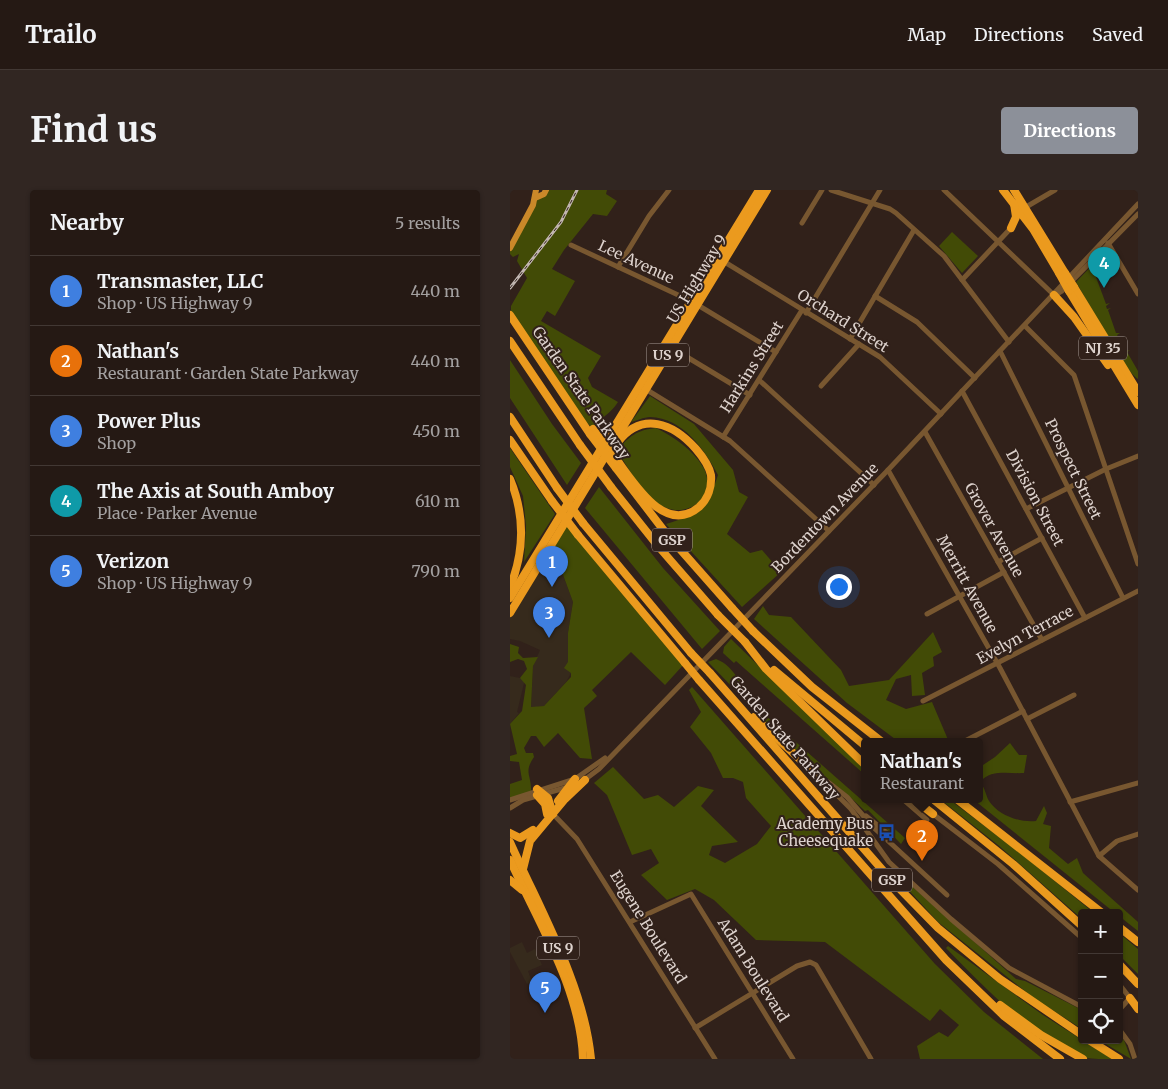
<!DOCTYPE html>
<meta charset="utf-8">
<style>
:root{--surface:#251914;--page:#312622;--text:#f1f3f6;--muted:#a3a0a0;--line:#423834;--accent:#8c9099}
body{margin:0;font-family:Merriweather,serif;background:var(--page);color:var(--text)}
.controls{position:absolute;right:15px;bottom:15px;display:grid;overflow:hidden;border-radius:5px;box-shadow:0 1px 4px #0004}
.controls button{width:45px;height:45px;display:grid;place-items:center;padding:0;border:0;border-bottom:1px solid var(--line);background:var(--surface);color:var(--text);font:25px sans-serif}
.you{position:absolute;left:328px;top:396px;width:18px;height:18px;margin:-12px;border:4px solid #fff;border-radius:50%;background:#1a73e8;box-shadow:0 0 0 8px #1a73e833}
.badge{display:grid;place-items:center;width:32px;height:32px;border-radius:50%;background:var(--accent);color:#fff;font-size:16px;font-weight:700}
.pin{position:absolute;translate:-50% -41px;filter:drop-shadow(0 1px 2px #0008)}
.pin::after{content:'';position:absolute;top:26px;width:18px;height:15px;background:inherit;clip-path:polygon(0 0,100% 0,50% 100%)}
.popup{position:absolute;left:351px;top:548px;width:122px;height:65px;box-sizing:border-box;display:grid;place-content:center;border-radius:5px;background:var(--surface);filter:drop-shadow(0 1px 4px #0005);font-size:16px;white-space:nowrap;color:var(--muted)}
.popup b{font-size:19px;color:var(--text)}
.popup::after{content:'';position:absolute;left:50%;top:100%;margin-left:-10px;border:10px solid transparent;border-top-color:var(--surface)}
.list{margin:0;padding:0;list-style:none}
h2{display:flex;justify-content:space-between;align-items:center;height:65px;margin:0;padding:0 20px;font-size:21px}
h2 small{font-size:16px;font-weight:400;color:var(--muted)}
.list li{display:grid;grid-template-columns:32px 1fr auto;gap:15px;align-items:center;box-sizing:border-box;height:70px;padding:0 20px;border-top:1px solid var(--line)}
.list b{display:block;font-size:19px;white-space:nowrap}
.list p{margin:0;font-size:16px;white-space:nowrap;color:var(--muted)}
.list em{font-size:16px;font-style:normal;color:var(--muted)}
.icon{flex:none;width:28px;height:28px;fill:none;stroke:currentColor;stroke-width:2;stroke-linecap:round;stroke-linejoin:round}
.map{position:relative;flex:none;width:628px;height:869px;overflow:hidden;border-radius:5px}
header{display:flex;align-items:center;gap:30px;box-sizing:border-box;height:70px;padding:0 25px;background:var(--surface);border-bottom:1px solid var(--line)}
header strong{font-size:24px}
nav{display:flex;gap:28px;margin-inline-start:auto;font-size:18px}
.intro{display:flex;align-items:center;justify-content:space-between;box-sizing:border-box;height:120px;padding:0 30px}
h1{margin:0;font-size:35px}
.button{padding:12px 22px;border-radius:5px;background:var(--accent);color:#fff;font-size:18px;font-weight:700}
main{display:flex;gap:30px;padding:0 30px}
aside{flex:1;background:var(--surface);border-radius:5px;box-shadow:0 1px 4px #0004}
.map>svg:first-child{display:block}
.commercial{fill:#362a1c}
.green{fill:#424b06}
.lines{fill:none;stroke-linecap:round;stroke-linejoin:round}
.minor{stroke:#785730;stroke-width:5}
.major{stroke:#ca8829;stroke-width:6}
.highway{stroke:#eb9a1e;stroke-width:8}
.rail-casing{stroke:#c2b6b1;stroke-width:3}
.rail{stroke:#31211a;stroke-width:1;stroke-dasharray:4;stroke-linecap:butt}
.highway-bridge{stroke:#eb9a1e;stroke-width:8}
.labels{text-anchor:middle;stroke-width:4;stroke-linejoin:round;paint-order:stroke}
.shield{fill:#31211a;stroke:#a99d97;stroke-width:1}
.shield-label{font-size:14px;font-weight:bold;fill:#ddd2cd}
.street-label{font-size:15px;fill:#ddd2cd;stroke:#31211a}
.poi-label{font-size:15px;fill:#ddd2cd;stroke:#31211a;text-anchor:end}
</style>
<header>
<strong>Trailo</strong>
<nav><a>Map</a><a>Directions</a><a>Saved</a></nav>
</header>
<div class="intro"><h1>Find us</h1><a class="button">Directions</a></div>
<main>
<aside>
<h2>Nearby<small>5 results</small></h2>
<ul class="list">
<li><span class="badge" style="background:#3f7fe0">1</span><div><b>Transmaster, LLC</b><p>Shop · US Highway 9</p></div><em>440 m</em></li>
<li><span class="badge" style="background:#e8710a">2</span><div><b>Nathan's</b><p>Restaurant · Garden State Parkway</p></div><em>440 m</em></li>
<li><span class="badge" style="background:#3f7fe0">3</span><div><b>Power Plus</b><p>Shop</p></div><em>450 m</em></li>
<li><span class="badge" style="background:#0f9aa8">4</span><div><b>The Axis at South Amboy</b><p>Place · Parker Avenue</p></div><em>610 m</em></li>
<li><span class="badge" style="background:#3f7fe0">5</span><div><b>Verizon</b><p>Shop · US Highway 9</p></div><em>790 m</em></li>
</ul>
</aside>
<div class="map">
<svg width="628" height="869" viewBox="0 0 628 869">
<rect width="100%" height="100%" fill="#31211a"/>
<g class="commercial">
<path d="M32,369l20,13 11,30 -5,31v22l3,18 -5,9 -22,24 -7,1h-6l2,-41 7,-16 -20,-9 -10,-2v-26z"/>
<path d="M0,486l15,3 -8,33 2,1 -9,11z"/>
<path d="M12,752l5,11 8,-4 7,16 -14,6 4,11 -5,2 -17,-32v-4z"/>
</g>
<g class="green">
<path d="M36,0h61l-1,4 11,7 -10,15 -14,-2 -29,36 -12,19 23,12 -20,35 -8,-5 -6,10 60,35 -13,22 4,9 26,15c-7,12 -18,15 -25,27l-20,-21 -62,-91v-11l16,-28 -10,-17 2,-7 -6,3 -3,-3v-6l23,-43z"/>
<path d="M442,42l26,24 -16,17 -23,-27z"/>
<path d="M597,60l7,11 -6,-7 -4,1 -11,14 13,35 4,-1 -4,3 1,3 4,-1 -3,2 8,23h4l-3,2 9,16 4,-1 -3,2 11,19v8c-16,-11 -50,-77 -62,-97z"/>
<path d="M0,170l42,64 29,39 -14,22 -57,-87z"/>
<path d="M140,206l44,28 39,46 6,22 9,5 -21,37 23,19 12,-3 19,22 -39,35 -76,-83c35,-11 40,-13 52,-49 -14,-26 -35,-57 -68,-58 -6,0 -14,4 -19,5z"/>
<path d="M146,238c18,9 37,22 47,39 17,30 -18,56 -46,36 -18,-13 -28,-35 -40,-52 12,-15 20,-21 39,-23z"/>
<path d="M0,258l45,66 -31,48 2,-36 -3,-30 -13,-29z"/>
<path d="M89,297l64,81 57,63 -18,18 -117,-141z"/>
<path d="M57,330l118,143 -20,22 -34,-33 -39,38 5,6 -13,12 8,51 -12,-1 -22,-25 -14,14 -8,-11h-5l-7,12 2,5h7l1,4c-11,16 -2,18 -3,35l-21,7v-15l12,-4 -3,-18 -9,-1v-5l7,-2 -7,-30 12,-13 4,-26 -6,-7 7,-9 -3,-8 -6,-2 -8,3v-18l9,3 -1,6 5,5 15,-1 -5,9 -2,41 13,-1 27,-29v-4l-7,-5 4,-6v-29l5,-31 -11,-30 -20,-13z"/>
<path d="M253,416l6,9 22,2 50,53 8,16 40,-6 44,-48 9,20 -9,5 1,9 -12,7 3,22 -13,1 -1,-21 -15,4 -10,21 20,9 26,-7 17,40h-50l-52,-39 -93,-84z"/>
<path d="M221,449l133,129v6l-128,-113 -2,2 -11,-10 1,-6z"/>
<path d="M206,469c21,8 24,30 41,43l-1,5 149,131 -4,6 -33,-34 -3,1c-23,-23 -50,-41 -74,-63 -29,-27 -55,-58 -83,-86z"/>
<path d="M182,497l243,277 49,48 59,47h-123l-3,-13 22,-14 9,5 11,-12 -19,-16 -10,12 -105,-79 -69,-2 -42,-40 -19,-11 -28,11 -26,-25 18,-12 -8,-14 -19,6 -25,-60 -13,-12 19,-16 31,32 14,-4 16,12 24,-21 16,4 -13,16 37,36 -26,4 -3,9 16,8 32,-19 14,-18 -25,-28 -3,-16 -10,-4h-10l-12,-25 -21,-26 11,-15 -12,-22z"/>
<path d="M500,553l9,12h8l-3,18c-16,1 -33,-4 -44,9v-15l15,-10z"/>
<path d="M470,593c6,6 5,11 9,18 9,14 31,22 47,20l8,-15 3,7 -4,11 8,2 -2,22 19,16 9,-6 6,15 55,49v9l-19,-15v-3h-4l-141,-113h6z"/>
<path d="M431,610h9l69,52 75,61h-12v6l-84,-74z"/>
<path d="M385,681l121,108 9,2 57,29v19l-47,-30 -97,-77 -45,-49z"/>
<path d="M609,743l19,16v25l-19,-19z"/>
<path d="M438,756l95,69 69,44c-8,0 -19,0 -27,-1 -54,-21 -99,-69 -139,-110z"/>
<path d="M609,845l5,5 7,19 -32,-19h20z"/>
</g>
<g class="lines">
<g class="minor">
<path d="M321,0l59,19 6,4 48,43 65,86"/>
<path d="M434,0l110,105"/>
<path d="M516,17l29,-17"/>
<path d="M292,33l20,-33"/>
<path d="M598,53l30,51"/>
<path d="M61,55l120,56"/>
<path d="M213,71l157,96 61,57"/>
<path d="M108,77l31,-51 20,-26"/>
<path d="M452,90l49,-52"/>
<path d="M545,105l7,-4 76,-77"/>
<path d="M365,106l42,26 58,56"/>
<path d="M186,114l80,48"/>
<path d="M296,123l74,-123"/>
<path d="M515,136l49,49 64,189"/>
<path d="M340,149l64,-109"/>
<path d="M162,158l78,47"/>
<path d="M490,161l123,247"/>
<path d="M249,190l115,105"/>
<path d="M311,196l38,-42"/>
<path d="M137,200l83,51 99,90"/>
<path d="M452,201l123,227"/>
<path d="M415,242l117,208"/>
<path d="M213,247l79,-127"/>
<path d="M378,280l112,198 99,188 39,34"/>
<path d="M516,319l80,-40 32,-13"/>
<path d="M488,372l44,-24"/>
<path d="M417,424l77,-42"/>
<path d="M413,511l215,-110"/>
<path d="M517,529l47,-24"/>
<path d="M453,552l60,-31"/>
<path d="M307,585l34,34 38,53 62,57 58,49 73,39"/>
<path d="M73,591l16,-12 289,-299 250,-266"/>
<path d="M318,592l19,15 26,30 74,68"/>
<path d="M0,610l65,-21 30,-21"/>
<path d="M394,610l23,20"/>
<path d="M560,612l68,-19"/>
<path d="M0,618l13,-8 45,-13"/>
<path d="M43,624l24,25 138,220"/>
<path d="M423,624l65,50 84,74"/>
<path d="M356,626l21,17 3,9"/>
<path d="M589,666l18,-15 21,-7"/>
<path d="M120,732l61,-28 102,165"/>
<path d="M609,794l11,14 -11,12"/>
<path d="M185,838l102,-62 13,-4 6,3 55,94"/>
<path d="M609,839l11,15 5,15"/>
</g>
<g class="major">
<path d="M25,8l9,-4 2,-4"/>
<path d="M0,58l23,-43 3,-15"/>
</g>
<g class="highway">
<path d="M493,0l30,39 26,44"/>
<path d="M504,0l51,83"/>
<path d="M501,38l5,-11 -2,-13"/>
<path d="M564,97l64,105"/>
<path d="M559,101l69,114"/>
<path d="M544,105l20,22 34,48"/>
<path d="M0,125l80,119"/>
<path d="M0,151l70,104"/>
<path d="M0,227l47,71"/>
<path d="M0,250l42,61"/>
<path d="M108,252c24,-31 55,-19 78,7 6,7 13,17 15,26 1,12 -3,24 -12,32 -33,28 -63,-21 -80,-44"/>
<path d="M106,278l49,64 67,76"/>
<path d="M0,289c15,36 15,71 0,108"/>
<path d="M101,297l47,59 60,69"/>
<path d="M73,333l108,130"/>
<path d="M68,345l107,128"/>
<path d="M0,408l249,-408"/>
<path d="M0,423l257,-423"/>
<path d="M243,441l59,56 70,55"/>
<path d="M235,452l21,27 98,95"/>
<path d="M264,480l90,75"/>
<path d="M200,483l183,209 45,46 62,51 82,56"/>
<path d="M189,490l247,280 58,56 56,43"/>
<path d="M244,527l63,58"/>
<path d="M27,599l11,9 5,16"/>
<path d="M27,605l8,9 2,10"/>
<path d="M405,610l18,14"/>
<path d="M424,610l79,64 69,62"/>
<path d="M448,610l144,113"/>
<path d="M48,611l17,-22"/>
<path d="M0,643l10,5 13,-8"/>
<path d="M0,652c30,68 74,143 81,217"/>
<path d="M0,670c28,62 71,130 73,199"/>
<path d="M13,679l7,-28 35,-42 20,-19"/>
<path d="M0,690l12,10"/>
<path d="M609,737l19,15"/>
<path d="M609,774l19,20"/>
<path d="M620,808l8,11"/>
<path d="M490,815l41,30 42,24"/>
<path d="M579,850l30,19"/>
</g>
<defs>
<path id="rail" d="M0,98l51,-66 16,-32"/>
</defs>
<use href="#rail" class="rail-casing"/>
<use href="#rail" class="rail"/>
<g class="highway-bridge">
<path d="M549,83l10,18"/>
<path d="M555,83l9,14"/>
<path d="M83,239l26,34"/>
<path d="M80,244l26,34"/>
<path d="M70,255l31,42"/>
<path d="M47,298l26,35"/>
<path d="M42,311l26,34"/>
<path d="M222,418l21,23"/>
<path d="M208,425l27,27"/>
<path d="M181,463l19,20"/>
<path d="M175,473l14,17"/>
</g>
</g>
<defs>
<symbol id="bus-bare" viewBox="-9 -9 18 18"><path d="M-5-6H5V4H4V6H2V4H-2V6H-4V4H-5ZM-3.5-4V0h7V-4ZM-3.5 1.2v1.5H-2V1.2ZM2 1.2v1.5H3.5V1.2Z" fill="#1a4fb4" stroke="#31211a" stroke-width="2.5" paint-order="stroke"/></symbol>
</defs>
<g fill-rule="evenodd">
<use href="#bus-bare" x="364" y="630" width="25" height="25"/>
</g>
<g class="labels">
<g class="shield">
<rect x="569" y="146.5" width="48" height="23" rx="4"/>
<rect x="137" y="153.5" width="42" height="23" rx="4"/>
<rect x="142" y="338.5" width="40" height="23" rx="4"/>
<rect x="362" y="678.5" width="40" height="23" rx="4"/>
<rect x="27" y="746.5" width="42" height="23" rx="4"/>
</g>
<g class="shield-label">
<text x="593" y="163">NJ 35</text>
<text x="158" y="170">US 9</text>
<text x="162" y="355">GSP</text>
<text x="382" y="695">GSP</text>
<text x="48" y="763">US 9</text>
</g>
<g class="street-label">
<text transform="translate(126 72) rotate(25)" y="5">Lee Avenue</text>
<text transform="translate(187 89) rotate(-59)" y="5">US Highway 9</text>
<text transform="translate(333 131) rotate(32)" y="5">Orchard Street</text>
<text transform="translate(242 177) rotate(-58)" y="5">Harkins Street</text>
<text transform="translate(71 203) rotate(55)" y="5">Garden State Parkway</text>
<text transform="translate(563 279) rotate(64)" y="5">Prospect Street</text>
<text transform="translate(525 308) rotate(62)" y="5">Division Street</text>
<text transform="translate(315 328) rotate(-46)" y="5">Bordentown Avenue</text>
<text transform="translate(484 340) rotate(61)" y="5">Grover Avenue</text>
<text transform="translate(457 394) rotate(61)" y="5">Merritt Avenue</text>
<text transform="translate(515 445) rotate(-28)" y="5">Evelyn Terrace</text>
<text transform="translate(275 548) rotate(49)" y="5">Garden State Parkway</text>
<text transform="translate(138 737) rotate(58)" y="5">Eugene Boulevard</text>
<text transform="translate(243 780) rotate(58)" y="5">Adam Boulevard</text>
</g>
<g class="poi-label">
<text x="363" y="639">Academy Bus<tspan x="363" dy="17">Cheesequake</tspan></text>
</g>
</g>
</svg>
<div class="controls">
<button>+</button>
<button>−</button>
<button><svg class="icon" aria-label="locate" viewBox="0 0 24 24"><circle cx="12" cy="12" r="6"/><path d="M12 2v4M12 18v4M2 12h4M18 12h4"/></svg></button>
</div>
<div class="you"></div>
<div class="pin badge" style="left:42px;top:397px;background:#3f7fe0">1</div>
<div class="pin badge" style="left:412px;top:671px;background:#e8710a">2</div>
<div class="popup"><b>Nathan's</b>Restaurant</div>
<div class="pin badge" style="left:39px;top:448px;background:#3f7fe0">3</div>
<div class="pin badge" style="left:594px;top:98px;background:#0f9aa8">4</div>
<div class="pin badge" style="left:35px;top:823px;background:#3f7fe0">5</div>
</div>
</main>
